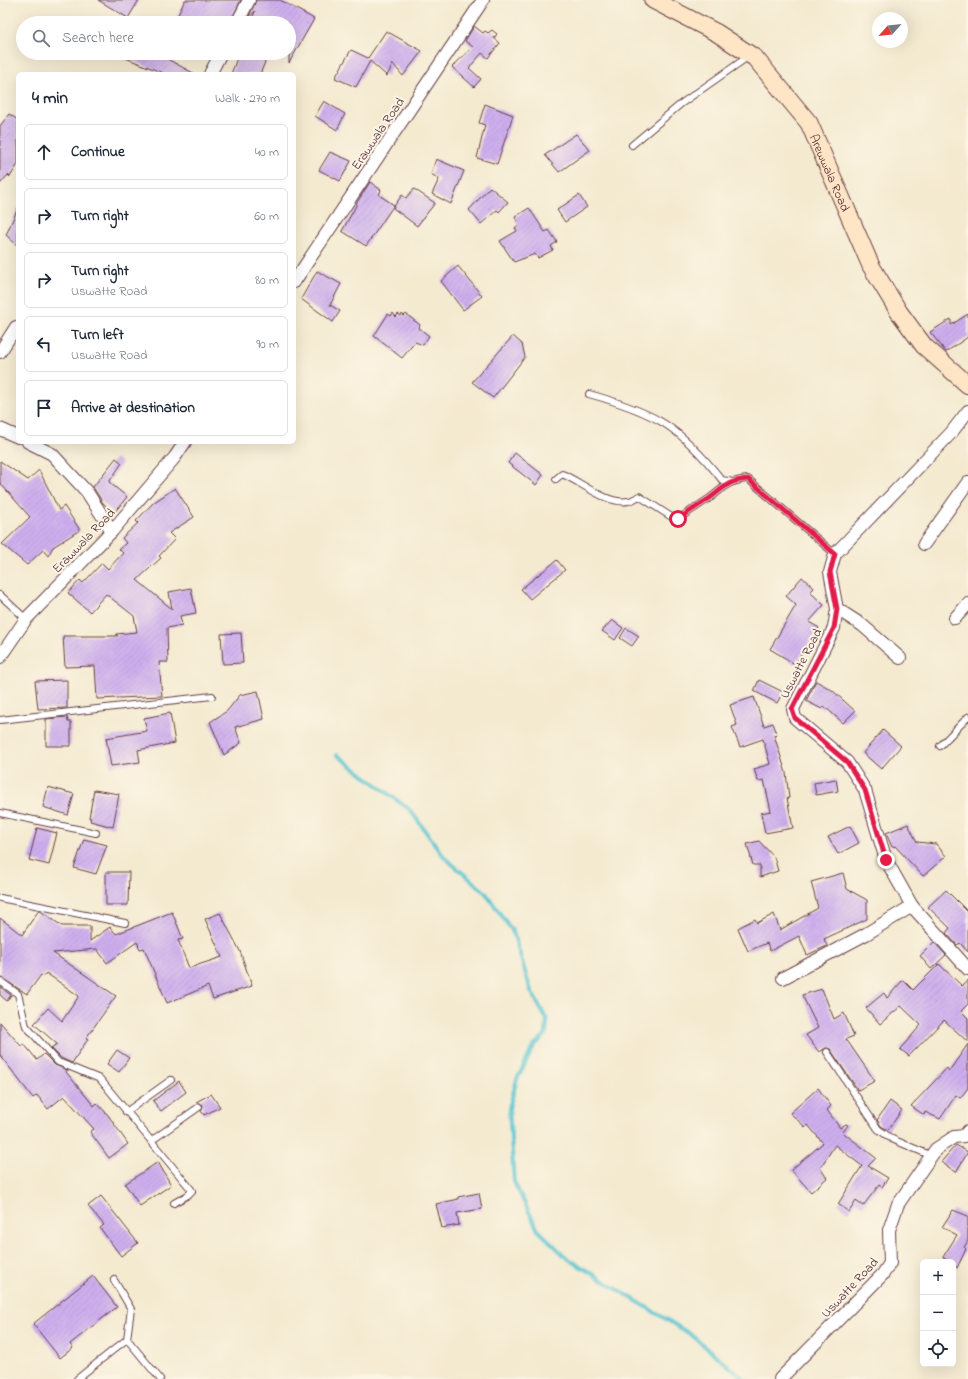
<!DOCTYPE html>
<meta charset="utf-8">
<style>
:root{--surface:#fff;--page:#f6f6f7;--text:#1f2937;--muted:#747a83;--line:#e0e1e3}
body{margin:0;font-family:"Indie Flower",sans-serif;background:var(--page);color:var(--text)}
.controls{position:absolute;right:12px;bottom:12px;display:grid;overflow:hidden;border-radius:6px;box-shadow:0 4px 16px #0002}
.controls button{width:36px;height:36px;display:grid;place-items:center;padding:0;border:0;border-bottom:1px solid var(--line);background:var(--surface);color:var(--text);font:20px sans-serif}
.compass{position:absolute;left:872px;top:12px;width:36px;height:36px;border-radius:50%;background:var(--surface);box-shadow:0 4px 16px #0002;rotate:243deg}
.stop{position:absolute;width:12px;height:12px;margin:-9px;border:3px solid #e11d48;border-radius:50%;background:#fff}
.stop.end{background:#e11d48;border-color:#fff;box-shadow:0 1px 4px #0008}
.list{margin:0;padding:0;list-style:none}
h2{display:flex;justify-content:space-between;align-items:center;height:52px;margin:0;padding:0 16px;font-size:17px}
h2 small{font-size:13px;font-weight:400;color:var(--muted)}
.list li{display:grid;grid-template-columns:26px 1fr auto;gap:12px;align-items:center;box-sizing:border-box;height:56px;margin:0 8px 8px;padding:0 8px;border:1px solid var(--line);border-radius:6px}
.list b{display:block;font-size:15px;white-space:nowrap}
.list p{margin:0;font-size:13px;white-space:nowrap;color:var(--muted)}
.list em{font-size:13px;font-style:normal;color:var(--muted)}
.icon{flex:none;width:22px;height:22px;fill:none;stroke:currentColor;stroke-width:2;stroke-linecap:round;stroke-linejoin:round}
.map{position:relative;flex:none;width:968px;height:1379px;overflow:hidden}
.search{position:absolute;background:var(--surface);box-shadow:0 4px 16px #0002;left:16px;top:16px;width:280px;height:44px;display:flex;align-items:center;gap:10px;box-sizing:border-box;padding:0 14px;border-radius:22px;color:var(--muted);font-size:15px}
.panel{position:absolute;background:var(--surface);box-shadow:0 4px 16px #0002;left:16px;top:72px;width:280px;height:372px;border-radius:6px}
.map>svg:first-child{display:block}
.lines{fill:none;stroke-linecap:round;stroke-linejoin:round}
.stream{stroke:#58c4d1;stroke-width:4}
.building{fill:url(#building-hatch)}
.lane-casing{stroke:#643d44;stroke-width:8}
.street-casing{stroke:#643d44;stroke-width:14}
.secondary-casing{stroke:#643d44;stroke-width:19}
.lane{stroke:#fff;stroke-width:6}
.street{stroke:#fff;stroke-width:12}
.secondary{stroke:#fde5c5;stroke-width:17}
.route{stroke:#e11d48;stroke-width:5}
.labels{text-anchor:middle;stroke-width:4;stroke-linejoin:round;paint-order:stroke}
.street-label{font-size:13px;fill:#4a1f2b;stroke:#fcf5e5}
</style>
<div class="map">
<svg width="968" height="1379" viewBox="0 0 968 1379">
<defs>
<pattern id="building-hatch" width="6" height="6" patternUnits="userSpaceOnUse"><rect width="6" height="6" fill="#ceafee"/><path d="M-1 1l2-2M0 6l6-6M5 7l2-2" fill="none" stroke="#b296cc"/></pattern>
</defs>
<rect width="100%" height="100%" fill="#fcf5e5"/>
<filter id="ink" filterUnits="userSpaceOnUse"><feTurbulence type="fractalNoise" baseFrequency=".025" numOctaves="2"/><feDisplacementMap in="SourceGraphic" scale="8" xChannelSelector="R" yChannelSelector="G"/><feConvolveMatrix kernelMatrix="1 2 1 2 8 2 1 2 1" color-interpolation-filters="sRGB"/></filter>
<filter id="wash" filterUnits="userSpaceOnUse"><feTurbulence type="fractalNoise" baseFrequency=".012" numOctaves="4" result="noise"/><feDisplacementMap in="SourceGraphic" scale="16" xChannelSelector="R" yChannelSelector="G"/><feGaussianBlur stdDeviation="0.9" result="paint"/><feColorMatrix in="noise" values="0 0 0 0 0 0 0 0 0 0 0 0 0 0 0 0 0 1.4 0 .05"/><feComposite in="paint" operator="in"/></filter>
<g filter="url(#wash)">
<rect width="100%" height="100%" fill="#f4ead0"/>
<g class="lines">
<path class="stream" d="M337,755l73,55 35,48 40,34 28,40 18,59 16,29 -1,14 -12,12 -17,33 -8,29 5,74 24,48 29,28 123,76 54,45"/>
</g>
<g id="blocks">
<g class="building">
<path d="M98,0h41l-11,18z"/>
<path d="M185,0h56l-11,23h-45l-9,-4z"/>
<path d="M256,0h24l34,19 -25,44v-40h-38l4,-12 -7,8z"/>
<path d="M474,26l9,7 2,-2 3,2 4,-3 5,4 -3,4 6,5 -12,15 -6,-5 -13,15 12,11 -7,8 -22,-20 21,-20 -8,-6z"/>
<path d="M386,31l36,20 -19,25 -10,-12 -6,12 -17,-15 -14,26 -21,-9 16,-28 17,8z"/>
<path d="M113,53h43l39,21h-29z"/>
<path d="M239,53h30l-9,21h-29z"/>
<path d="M324,101l21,13 -8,16 -22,-14z"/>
<path d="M485,104l28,11 -16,49 -20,-6 8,-33 -6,-2z"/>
<path d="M9,114l9,6v44l-8,13 -2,-2 -8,9v-58z"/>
<path d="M576,134l14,16 -31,22 -14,-17z"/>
<path d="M330,152l21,9 -11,20 -21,-11z"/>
<path d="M436,159l28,12 -13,33 -19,-10 7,-15 -8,-5z"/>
<path d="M370,182l11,8 -2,5 15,10 -28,41 -24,-15 15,-27h-1z"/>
<path d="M490,187l18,15 -9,10 -2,-2 -16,14 -12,-14z"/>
<path d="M414,189l21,14 -18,23 -24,-18 9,-13 4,3z"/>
<path d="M579,195l8,12 -22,15 -8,-12z"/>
<path d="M18,208v38l-12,-11z"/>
<path d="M529,208l16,24 4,-2 8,12 -6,4 2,4 -15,8 -3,-4 -21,8 -14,-21 17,-10 -2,-3 4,-3 -4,-8z"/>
<path d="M458,266l24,30 -19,14 -22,-29z"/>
<path d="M317,271l24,13 -11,21 10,6 -7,11 -32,-23z"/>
<path d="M393,313l3,4 2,-3 3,2 1,-2 2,2 2,-2 14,11 -1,3 10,8 -6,9 -8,-3 -13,16 -28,-22 14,-22 3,2z"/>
<path d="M968,314v23l-22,15 -16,-20 21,-13v6z"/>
<path d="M513,336l9,8 3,13 -32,41 -21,-16z"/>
<path d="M515,453l28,22 -7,10 -28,-22z"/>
<path d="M116,458l6,5 -13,19 18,15 -13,16 -11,-10 -10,-16z"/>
<path d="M0,461l28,19 11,-10 20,40 5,-4 16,24 -27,17 -5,9 -5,-6 -16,15 -25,-21 28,-27 -30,-34z"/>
<path d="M175,488l19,29 -25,16 6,6 -16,17 2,2 -24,22 35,29 -3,-17 22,-4 5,25 -16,3 2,9 -15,3 1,34h-9l3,34 -65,3 -2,-33 -30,1 -2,-31h55l-2,-2 21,-2 -3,-16 -28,-22 -16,18 -22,-19 12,-13 3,3 19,-20 6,6 15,-16 -4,-4 7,-6 -4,-5 16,-15 -2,-2 17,-18z"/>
<path d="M557,560l8,10 -35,29 -9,-10z"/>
<path d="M802,577l12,11 -4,4 14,13 -15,17 10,6 -24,36 -25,-15 26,-44 -10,-9z"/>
<path d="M612,620l11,8 -8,12 -13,-9z"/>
<path d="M626,628l13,8 -7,10 -12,-8z"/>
<path d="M241,633l2,30 -20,1 -2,-30z"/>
<path d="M67,680v28l-29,1 -3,-28z"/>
<path d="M759,680l24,12 -6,11 -23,-12z"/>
<path d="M816,681l16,9 23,21 -12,12 -19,-17 -2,3 -16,-8z"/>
<path d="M258,691l6,28 -29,8 6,16 -17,12 -14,-33 17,-11 13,-16z"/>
<path d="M754,697l10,29 9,-3 4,11 -3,1 12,38 3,25h-2l6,30 -28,5 -4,-20 10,-2 -7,-31 -6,1 -4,-12 16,-5 -7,-25 -23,8 -8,-20 5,-2 -7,-20z"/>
<path d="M170,713l5,30 -37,7 2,12 -29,4 -5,-28 41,-7 -3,-13z"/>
<path d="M67,717l1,5h3v24h-25v-27z"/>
<path d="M883,730l18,16 -20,23 -18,-16z"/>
<path d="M836,779l2,12 -22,4 -2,-12z"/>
<path d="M48,787l26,7 -6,21 -25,-8z"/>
<path d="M94,790l25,4 -6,33 -23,-6 1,-3h-2z"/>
<path d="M908,824l9,18 19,2 10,12 -23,20 -28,-30 -3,1 -6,-14z"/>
<path d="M850,826l9,17 -21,11 -10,-17z"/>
<path d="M37,828l20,5 -8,32 -20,-5z"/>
<path d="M84,839l23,6 -11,29 -22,-6z"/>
<path d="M759,841l15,16 4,14 -18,6v-12h-7l-6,-21z"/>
<path d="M106,872h23l-1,33h-22z"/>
<path d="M843,873l4,16 20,11v19l-43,20 3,7 -20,9 -8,-19 -29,15 -3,-8 -19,8 -10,-23 17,-9 2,4 17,-9 6,16 38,-22 -7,-26z"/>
<path d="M946,890l22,22v40l-8,-9 -3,2 -11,-12 4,-5 -22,-21z"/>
<path d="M39,910l23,16h28v15l20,-14 6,7 56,-22 11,27 -5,1 11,28 33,-11 -17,-38 15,-6 20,38 12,35 -39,13 -5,-13 -41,17 -23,-55 -4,1 -3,-7 -30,21 -10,-14 -44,4 63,43 -30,42 2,1 -16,24 -11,-5 -10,-10 6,-4 -23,-20 14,-16 14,13 17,-25 -33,-23 -2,3 -3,-1 -14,19 -27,-17v-59l22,17z"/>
<path d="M934,942l12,13 -15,14 -11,-13z"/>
<path d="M939,964l23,22 6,-6v24l-7,7 7,7v24l-24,-22 -35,36 -9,-7 21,-24 -20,-19 -21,18 -14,-16 18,-15 3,5 16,-18 10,10z"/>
<path d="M0,987l11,8 -4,6 -7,-6z"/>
<path d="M822,989l12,30 10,-6 10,23 -8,3 29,42 -17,9 -28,-41 -4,-1 -7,4 -13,-17 12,-7 -16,-33z"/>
<path d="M0,1022l21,24 3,-2 13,16 7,-6 11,11 12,5 -1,2 28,34 3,-3 11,12 20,29 -19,14 -19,-26 4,-3 -30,-33 -16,13 -11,-14 -4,3 -33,-43z"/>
<path d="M968,1044v44l-8,10 -4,-3 -16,24 -15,-7 -1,3 -13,-9 36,-38 2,3z"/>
<path d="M117,1050l12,8 -10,14 -12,-8z"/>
<path d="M179,1081l7,11 -25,19 -8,-10z"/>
<path d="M818,1088l13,18 -4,4 13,18 6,-4 2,1 -5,7 2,2 31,24 -8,8 20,12 -6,9 -3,-2 -16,21 -7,-5 -7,11 -11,-8 24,-38 -27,-21 -15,23 7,10 -16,14 -20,-22 32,-27 -15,-18 -3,2 -15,-14z"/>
<path d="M211,1094l9,13 -16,8 -3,-4 2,-6 -7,-3z"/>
<path d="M890,1101l12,9 -14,20 -7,-4 -4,-6z"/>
<path d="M956,1145l12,7 -12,20 -15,-10z"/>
<path d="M158,1162l13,23 -31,21 -15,-22z"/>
<path d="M479,1193l3,16 -25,4 2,12 -17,3 -6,-24 23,-5 -1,-2z"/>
<path d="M101,1196l37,47 -17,13 -21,-28 4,-3 -16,-19z"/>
<path d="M953,1210l15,6v25l-4,6 2,2 -9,19 -4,-4v-2h-3l-7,-5 14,-22 -15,-8z"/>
<path d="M93,1276l24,31 -47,37 3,4 -13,10 -27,-34z"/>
</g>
</g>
</g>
<g filter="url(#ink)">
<use href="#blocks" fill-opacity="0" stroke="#643d44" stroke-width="1"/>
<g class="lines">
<defs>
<g id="lane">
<path d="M632,145l50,-42 67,-47"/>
<path d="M589,394c25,7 54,16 76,30 20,13 42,37 57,56l11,2"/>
<path d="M556,479l6,-5c18,7 45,31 66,27 3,0 8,-3 11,-5l31,20 8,3c11,-7 21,-14 32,-21 15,-11 17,-17 38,-19l87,75"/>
<path d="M0,595l26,24"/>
<path d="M0,720l212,-24"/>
<path d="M940,746l28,-29"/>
<path d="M0,813l96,20"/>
<path d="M0,898l125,25"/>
<path d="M0,981l18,13 8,32 32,36 42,17 90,109 2,3 -4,4 -14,8"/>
<path d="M827,1052l51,77 14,10 40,17"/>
<path d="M126,1112l45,-32"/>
<path d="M151,1141l48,-34"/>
<path d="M127,1339l33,40"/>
<path d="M77,1379l50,-40 4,-30 -17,-29"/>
</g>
<g id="street">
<path d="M237,23l12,-23"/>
<path d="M210,74l11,-21"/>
<path d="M294,282l189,-282"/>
<path d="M0,352l16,-25"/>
<path d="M968,411l-17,22 -116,121 -5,18 7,37 -3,19 -41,81 2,9 52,44 18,28 21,70 26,46 56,63"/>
<path d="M0,429l18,8"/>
<path d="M28,442l24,12 35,38 25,39"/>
<path d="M924,544l44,-62"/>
<path d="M837,609l25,16 38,33"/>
<path d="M955,618l13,-14"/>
<path d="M0,657l26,-38 86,-88 63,-74 10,-15"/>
<path d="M783,978l83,-44 46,-28"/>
<path d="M780,1379l103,-105 7,-11 -1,-33 9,-26 38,-55 18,-12 10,-1 4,-5"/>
</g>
<g id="secondary">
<path id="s1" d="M653,0l64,33 38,25 54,65 62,143 28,46 25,34 44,39"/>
</g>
</defs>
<use href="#lane" class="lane-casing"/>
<use href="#street" class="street-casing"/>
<use href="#secondary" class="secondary-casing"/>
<use href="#lane" class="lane"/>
<use href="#street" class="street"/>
<use href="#secondary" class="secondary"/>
</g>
</g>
<g class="lines" filter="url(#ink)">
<path class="route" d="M678,519c11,-7 21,-14 32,-21 15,-11 17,-17 38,-19l87,75 -5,18 7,37 -3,19 -42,81 3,9 52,44 18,28 21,70"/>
</g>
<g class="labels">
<g class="street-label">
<text transform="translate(377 133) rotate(-56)" y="5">Erawwala Road</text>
<text dy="5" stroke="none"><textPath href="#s1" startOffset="256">Arewwala Road</textPath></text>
<text transform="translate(83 540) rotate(-46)" y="5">Erawwala Road</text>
<text transform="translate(800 663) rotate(-63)" y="5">Uswatte Road</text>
<text transform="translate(849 1287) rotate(-47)" y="5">Uswatte Road</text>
</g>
</g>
</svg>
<div class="controls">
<button>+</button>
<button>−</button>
<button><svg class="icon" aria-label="locate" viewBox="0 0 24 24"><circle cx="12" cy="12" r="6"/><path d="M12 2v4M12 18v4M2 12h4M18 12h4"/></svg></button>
</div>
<svg class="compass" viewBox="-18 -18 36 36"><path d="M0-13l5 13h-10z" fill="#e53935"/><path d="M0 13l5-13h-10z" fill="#747a83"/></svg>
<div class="stop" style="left:678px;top:519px"></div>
<div class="stop end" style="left:886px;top:860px"></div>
<div class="search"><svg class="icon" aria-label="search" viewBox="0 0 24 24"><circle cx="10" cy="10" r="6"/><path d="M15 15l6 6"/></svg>Search here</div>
<section class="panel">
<h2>4 min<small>Walk · 270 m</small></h2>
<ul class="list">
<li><svg class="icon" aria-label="ahead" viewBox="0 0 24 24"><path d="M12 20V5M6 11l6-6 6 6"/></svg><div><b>Continue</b></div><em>40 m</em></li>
<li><svg class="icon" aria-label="right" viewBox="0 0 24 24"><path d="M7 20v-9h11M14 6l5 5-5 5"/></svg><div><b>Turn right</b></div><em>60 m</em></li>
<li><svg class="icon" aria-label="right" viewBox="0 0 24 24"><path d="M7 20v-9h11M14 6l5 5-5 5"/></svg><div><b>Turn right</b><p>Uswatte Road</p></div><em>80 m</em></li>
<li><svg class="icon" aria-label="left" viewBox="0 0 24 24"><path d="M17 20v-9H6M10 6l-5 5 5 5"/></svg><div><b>Turn left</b><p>Uswatte Road</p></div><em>90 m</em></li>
<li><svg class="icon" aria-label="arrive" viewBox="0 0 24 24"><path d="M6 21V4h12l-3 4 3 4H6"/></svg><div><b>Arrive at destination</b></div></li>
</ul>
</section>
</div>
